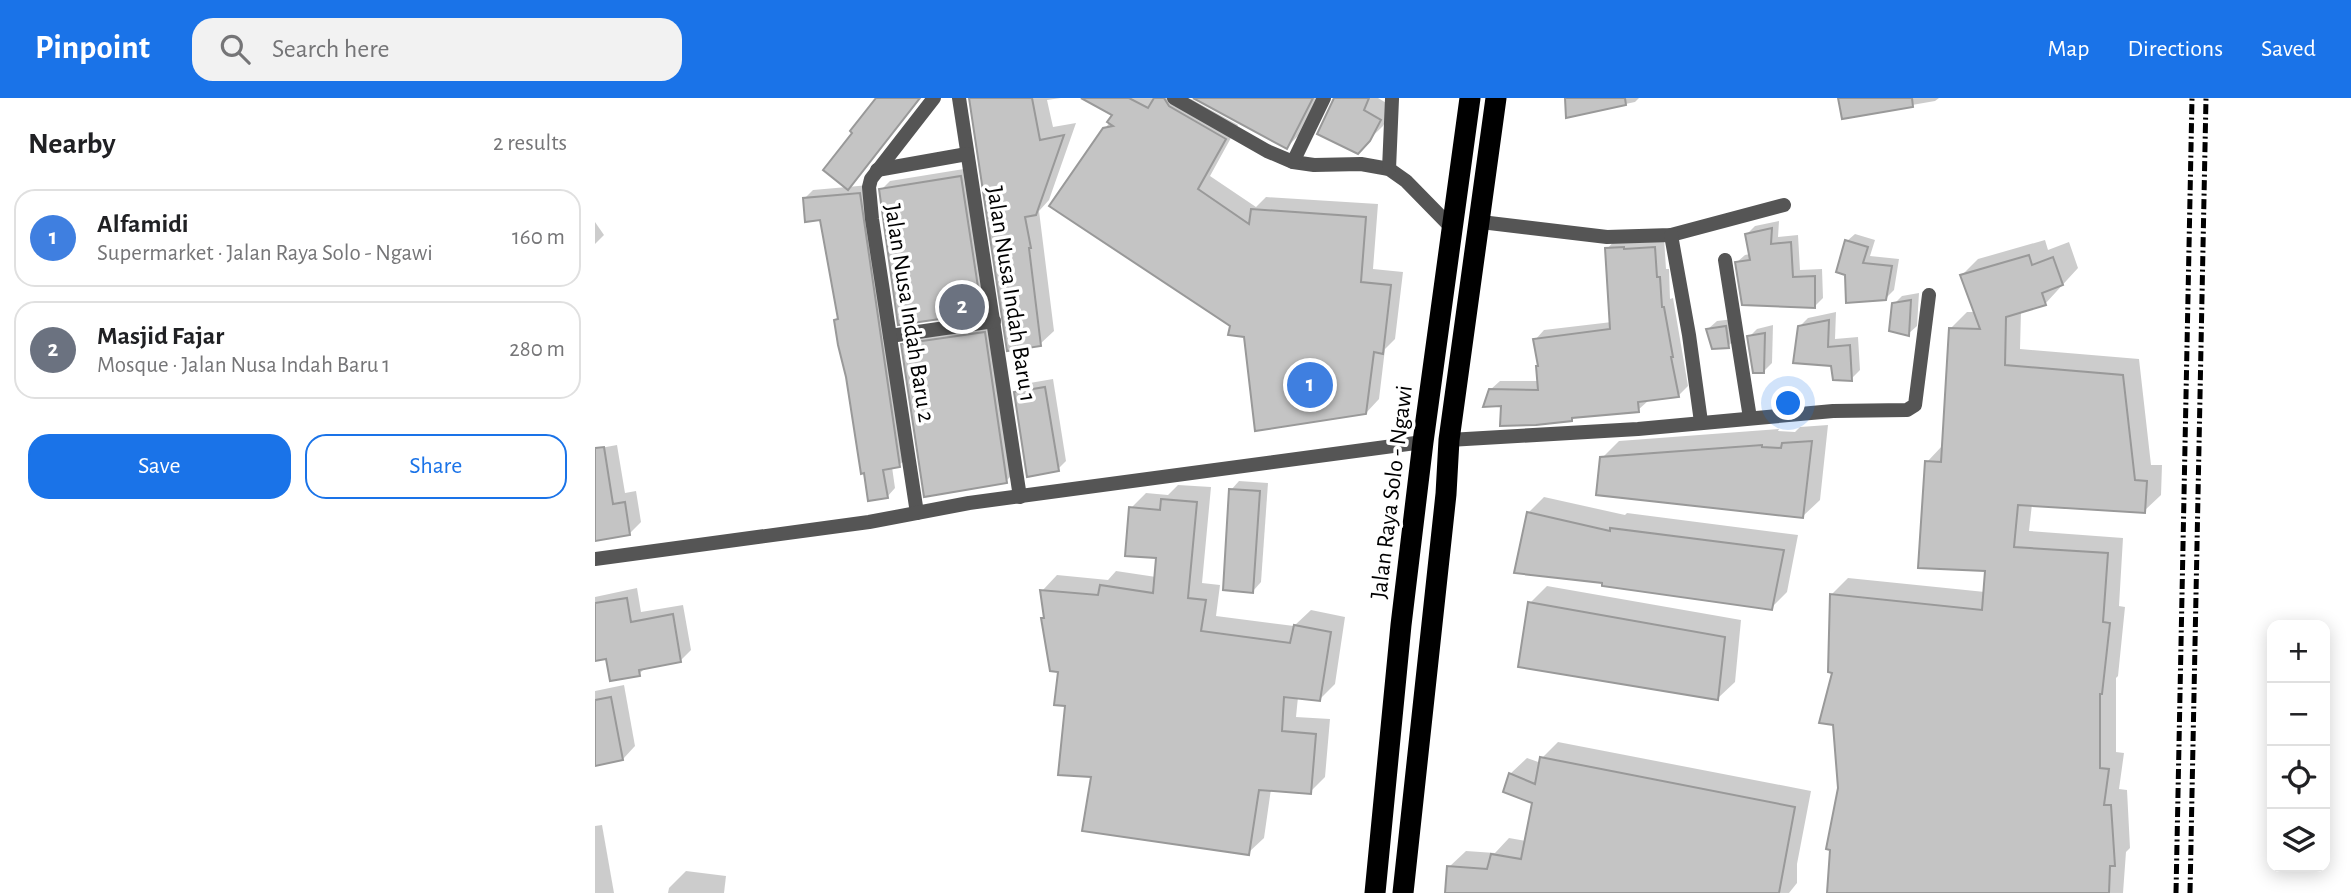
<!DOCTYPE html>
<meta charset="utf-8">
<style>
:root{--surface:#fff;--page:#f2f2f2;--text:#202124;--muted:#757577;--line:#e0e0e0;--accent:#1a73e8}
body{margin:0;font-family:"Alegreya Sans",sans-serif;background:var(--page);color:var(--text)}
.controls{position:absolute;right:21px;bottom:21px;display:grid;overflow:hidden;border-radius:14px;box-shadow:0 4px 18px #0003}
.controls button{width:63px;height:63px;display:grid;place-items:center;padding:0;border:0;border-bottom:2px solid var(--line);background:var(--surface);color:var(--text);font:35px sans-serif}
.you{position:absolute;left:1194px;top:306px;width:24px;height:24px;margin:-18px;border:5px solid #fff;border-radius:50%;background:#1a73e8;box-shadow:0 0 0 10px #1a73e833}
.badge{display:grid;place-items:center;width:46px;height:46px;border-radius:50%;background:var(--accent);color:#fff;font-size:23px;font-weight:700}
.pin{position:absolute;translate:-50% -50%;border:4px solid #fff;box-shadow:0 2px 7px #0006}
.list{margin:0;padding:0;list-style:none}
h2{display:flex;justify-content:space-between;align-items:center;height:91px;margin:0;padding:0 28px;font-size:30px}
h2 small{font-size:23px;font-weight:400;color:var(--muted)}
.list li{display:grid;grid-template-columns:46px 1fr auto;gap:21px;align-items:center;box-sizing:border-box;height:98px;margin:0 14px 14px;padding:0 14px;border:2px solid var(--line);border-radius:21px}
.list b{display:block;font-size:26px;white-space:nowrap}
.list p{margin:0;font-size:23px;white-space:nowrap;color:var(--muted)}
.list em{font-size:23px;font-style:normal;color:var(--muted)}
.actions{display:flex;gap:14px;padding:21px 28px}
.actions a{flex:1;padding:16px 0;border:2px solid var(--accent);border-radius:21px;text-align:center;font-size:24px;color:var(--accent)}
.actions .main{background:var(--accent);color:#fff}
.icon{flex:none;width:38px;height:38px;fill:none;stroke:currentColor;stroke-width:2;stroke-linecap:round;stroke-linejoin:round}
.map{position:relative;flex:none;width:1756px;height:795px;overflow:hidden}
header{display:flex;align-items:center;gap:42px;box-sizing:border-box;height:98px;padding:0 35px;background:var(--accent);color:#fff}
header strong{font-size:33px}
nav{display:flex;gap:38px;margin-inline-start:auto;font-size:24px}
.search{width:490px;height:63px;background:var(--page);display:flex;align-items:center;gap:18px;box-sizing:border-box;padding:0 24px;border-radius:21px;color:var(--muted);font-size:26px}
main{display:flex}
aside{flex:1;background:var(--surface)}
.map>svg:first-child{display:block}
.shadow{fill:#0003}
.building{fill:#c4c4c4;stroke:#999;stroke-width:2}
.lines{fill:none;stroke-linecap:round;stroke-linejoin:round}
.street{stroke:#555;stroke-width:14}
.highway{stroke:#000;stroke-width:21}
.rail{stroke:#000;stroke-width:5;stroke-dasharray:10 3.5 2 3.5;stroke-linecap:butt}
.labels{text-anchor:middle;stroke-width:7;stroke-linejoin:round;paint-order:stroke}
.street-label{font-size:24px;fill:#000;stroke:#fff}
</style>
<header>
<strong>Pinpoint</strong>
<div class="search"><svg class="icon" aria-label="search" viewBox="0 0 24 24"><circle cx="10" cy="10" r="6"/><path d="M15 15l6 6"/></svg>Search here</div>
<nav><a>Map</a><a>Directions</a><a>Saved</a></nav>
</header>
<main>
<aside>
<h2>Nearby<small>2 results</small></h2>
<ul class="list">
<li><span class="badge" style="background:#3f7fe0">1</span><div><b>Alfamidi</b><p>Supermarket · Jalan Raya Solo - Ngawi</p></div><em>160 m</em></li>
<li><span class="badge" style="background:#6b7280">2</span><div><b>Masjid Fajar</b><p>Mosque · Jalan Nusa Indah Baru 1</p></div><em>280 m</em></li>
</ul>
<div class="actions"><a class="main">Save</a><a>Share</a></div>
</aside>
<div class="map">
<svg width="1756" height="795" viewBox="0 0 1756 795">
<rect width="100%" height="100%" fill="#fff"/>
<g class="shadow">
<path d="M281,0h42l-70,89 20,-2 40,272 -9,8 -7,2 3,21 -8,9 -51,-176 3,-3 -17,-100 -17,-20 8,-8 34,-3 8,-54z"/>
<path d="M376,0h90l-14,2 6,27 23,-4 -27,77 -10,11 15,120 -14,13z"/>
<path d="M490,0h84l15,8 7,-7 47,26 -28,51 46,31 10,-10 112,7 -5,65 30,3 -8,67 -10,10 -6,50 -13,14 -134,-88 -127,-196 10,-15z"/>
<path d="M602,0h121l-18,36 -13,13z"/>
<path d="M739,0h44l15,9 -10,19 -27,26z"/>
<path d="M971,0h73l-4,4 -67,14z"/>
<path d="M1245,0h99l-4,3 -92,16z"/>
<path d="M375,70l21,134 -10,9 -100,-121 9,-9z"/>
<path d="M1184,123l-1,16 20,-2 2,35 22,-1 1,29 -8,8 -78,-44 8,-7 5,-1 -3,-20 8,-8z"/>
<path d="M0,124l9,13 -9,9z"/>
<path d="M1260,136l20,6 -5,16 29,3 -5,31 -8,8 -39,-57z"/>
<path d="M1069,140l2,31h3l1,30 3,-1 15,88 -10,10 -30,5 -10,9 -64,6 -3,3 -68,-15 -13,-14 10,-9h39l1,-16 -5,-25 9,-10 68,-8 -5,-73 9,-10z"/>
<path d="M1450,142l3,10 21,-8 9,26 -33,36 -24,7 -1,38 119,10 12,106h11l-1,30 -17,16 -112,-7 -3,27 94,7 -4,68 6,1 -7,69 -2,2v74l8,1 -5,36 8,1 3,58 -4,4 -3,41h-294l11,-105 -9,-193 17,-17 137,14 1,-22 -59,-108 16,-17 8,-117 16,-16h9l-14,-37 16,-16z"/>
<path d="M1324,195l-2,33 -9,8 -14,-30 8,-8z"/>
<path d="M1241,214l-1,27 23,-2 2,33 -9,9 -18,-15 -34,-37 9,-9z"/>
<path d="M1139,221l3,19 -9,8 -20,-17 9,-8z"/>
<path d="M398,227l22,147 -9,9 -103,-136 8,-9z"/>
<path d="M1178,227l-1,38 -8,8 -15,-34 8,-8z"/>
<path d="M458,281l13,82 -8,8 -42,-77 8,-8z"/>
<path d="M1233,327l-8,75 -17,16 -201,-58 17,-17 160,-12 -1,2 17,1 5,-5z"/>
<path d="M22,347l8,48 11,-2 5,31 -12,12 -34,5v-90z"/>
<path d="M644,383l29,2 -7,99 -8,9 -22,-101z"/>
<path d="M583,387l33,2 -9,96 18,2 -4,31 78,10 17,-16 34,7 -10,67 -16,16 -21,-3 -2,20 34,2 -5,58 -15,15 -39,-3 -7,49 -16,15 -155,-77 -50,-158 3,-2 -4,-25 15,-16 51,5 8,-9 40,6 2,-20 -27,-49 15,-15 22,2z"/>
<path d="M949,399l81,18 2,-2 171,22 -11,57 -16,16 -167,-26 -76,-69z"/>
<path d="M952,488l194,34 -6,62 -17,16 -188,-95z"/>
<path d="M42,490l4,24 42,-7 8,45 -11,11 -34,6 -7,7 -32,-17 -12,2v-62z"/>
<path d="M29,587l11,61 -12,13 -28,5v-73z"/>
<path d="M963,644l253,49 -14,73v19l-8,10h-342l2,-26 17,-16 29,2 14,-15 17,3 8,-40 -24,-27 17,-16 14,5 1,-5z"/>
<path d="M7,727l12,68h-19v-67z"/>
<path d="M91,773l40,5 -2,17h-56l1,-5z"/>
</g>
<g class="building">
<path d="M281,0h44l-72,92 -25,-20 29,-37 -2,-2z"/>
<path d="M374,0h63l8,42 24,-5 -28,80 -11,2 6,31h-2l12,98 -34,5z"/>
<path d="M486,0h48l19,10 6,-10h10l5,8 57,33 -28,50 51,35 2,-15 115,8 -5,65 30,3 -8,69 -9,-2 -8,62 -111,17 -11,-94 -16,-2 2,-9 -181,-120 54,-78 10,-2 -6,-4 5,-7z"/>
<path d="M598,0h120l-26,51z"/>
<path d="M739,0h35l-5,12 17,10 -11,21 -12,13 -41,-20z"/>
<path d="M970,0h60l1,7 -60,13z"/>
<path d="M1243,0h74l1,9 -71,12z"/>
<path d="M366,78l21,137 -84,12 -19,-136z"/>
<path d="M265,95l40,274 -17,3 5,28 -20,3 -4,-28 -3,1 -15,-97 -8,-32 -4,-25 4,-1 -18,-99 -15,2 -2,-24z"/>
<path d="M1177,130l-1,16 20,-2 2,35 22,-1v32l-73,-3 -7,-43 15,-2 -5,-26z"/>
<path d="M1250,142l23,7 -5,16 29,3 -6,34 -40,3 -1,-28 -9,-3z"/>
<path d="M1029,149v2l31,-2 2,30h3l2,30h2l9,50h-2l8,40 -41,5 1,10 -67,6v3l-36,4 -36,1 1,-20 -18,1 6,-18 49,1 -2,-24h2l-5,-27 77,-10 -5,-81z"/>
<path d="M1434,157l3,10 21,-8 10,28 -21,8 4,12 -40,12 -1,48 118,10 12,105 12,1 -2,32 -127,-8 -4,42 94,6 -5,69 7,1 -8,71h-2v74l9,1 -5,36h7l4,61h-5l-1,27h-282l3,-43 -4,-1 12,-61 -5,-63 -14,-2 13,-50 -4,-1 2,-78 152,16 3,-39 -67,-3 7,-107 16,1 8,-134 31,1 -20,-54z"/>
<path d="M1316,202l-2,36 -20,-5 3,-28z"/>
<path d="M1234,222l-1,27 22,-2 2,36 -19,-1 -2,-14 -38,-3 5,-37z"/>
<path d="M1131,228l3,22 -17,1 -6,-20z"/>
<path d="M390,234l22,151 -83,14 -23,-153z"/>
<path d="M1170,235l-1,40h-11l-6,-37z"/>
<path d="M450,289l14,84 -32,6 -13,-85z"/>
<path d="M1217,343l-9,77 -207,-23 4,-38 162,-12v2l19,1 1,-5z"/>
<path d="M9,349l9,57 12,-2 5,33 -35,6v-93z"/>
<path d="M634,391l31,2 -7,102 -30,-3z"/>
<path d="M566,401l36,3 -9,96 18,2 -5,31 89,12 4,-18 37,7 -11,69 -36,-4 -2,34 34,3 -5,60 -52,-4 -10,65 -167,-24 9,-54 -33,-2 7,-69 -11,-1 4,-33 -8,-1 -9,-53h3l-4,-28 58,5 2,-10 53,8 3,-35 -31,-2 4,-49 31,3z"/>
<path d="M932,414l83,19v-3l174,22 -12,60 -170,-24v-3l-88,-10z"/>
<path d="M32,500l4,24 42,-8 8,48 -42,8 1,6 -30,5 -4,-22 -11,2v-58z"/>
<path d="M933,504l197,35 -7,63 -200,-33z"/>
<path d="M16,599l12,63 -28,6v-66z"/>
<path d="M945,659l255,50 -16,86h-334l2,-27 40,3 4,-15 30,5 11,-56 -29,-11 6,-19 26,11z"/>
</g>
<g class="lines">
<g class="street">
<path d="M364,0l61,399"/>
<path d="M579,0l93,53 26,11 21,3 47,-1 28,5 17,12 46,47"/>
<path d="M698,64l31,-64"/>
<path d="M794,71l3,-70"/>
<path d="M282,72l90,-16"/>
<path d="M886,124l126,15 64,-2 113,-30"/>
<path d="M1076,137l18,100 12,87"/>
<path d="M1130,162l25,158"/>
<path d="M295,238l104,-15"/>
<path d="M854,342l189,-11 195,-18 74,-1 8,-5 14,-110"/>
<path d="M322,415l-45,-294 -3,-32 2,-8 63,-81"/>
<path d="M0,461l274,-37 100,-19 454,-61"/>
</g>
<g class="highway">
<path d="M780,795l26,-268 22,-183 47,-344"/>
<path d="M808,795l43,-399 3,-54 47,-342"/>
</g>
<g class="rail">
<path d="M1581,795l16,-795"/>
<path d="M1595,795l16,-795"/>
</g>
</g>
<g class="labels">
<g class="street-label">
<text transform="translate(417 196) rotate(81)" y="8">Jalan Nusa Indah Baru 1</text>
<text transform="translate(315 215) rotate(81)" y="8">Jalan Nusa Indah Baru 2</text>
<text transform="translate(796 394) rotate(-83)" y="8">Jalan Raya Solo - Ngawi</text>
</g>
</g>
</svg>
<div class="controls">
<button>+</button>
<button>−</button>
<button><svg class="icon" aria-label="locate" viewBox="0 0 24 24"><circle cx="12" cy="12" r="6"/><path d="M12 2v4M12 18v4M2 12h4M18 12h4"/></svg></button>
<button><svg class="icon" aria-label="layers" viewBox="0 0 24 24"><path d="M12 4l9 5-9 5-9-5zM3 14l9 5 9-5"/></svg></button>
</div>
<div class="you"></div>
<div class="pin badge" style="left:715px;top:287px;background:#3f7fe0">1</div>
<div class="pin badge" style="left:367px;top:209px;background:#6b7280">2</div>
</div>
</main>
